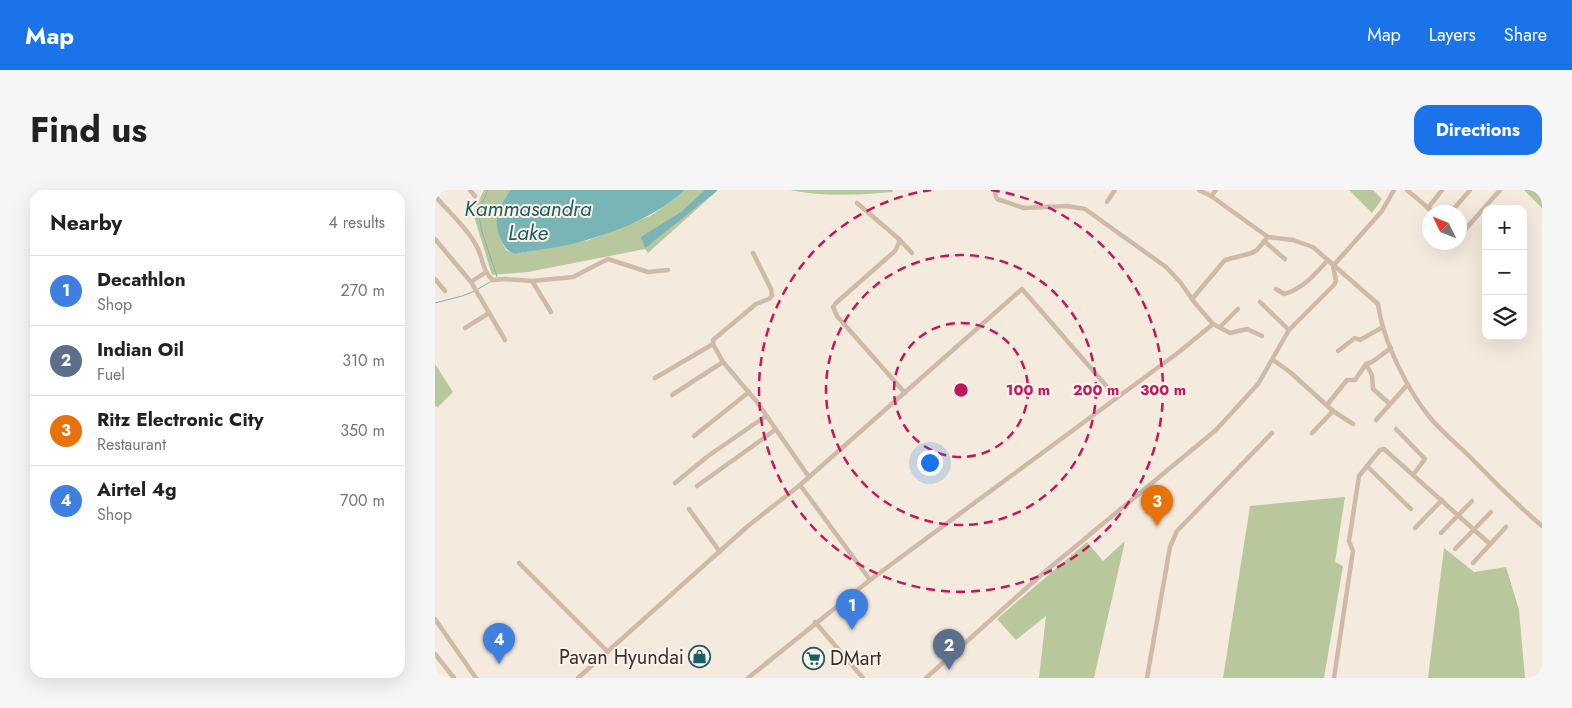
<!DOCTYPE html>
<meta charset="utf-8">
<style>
:root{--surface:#fff;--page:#f6f6f6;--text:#222;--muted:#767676;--line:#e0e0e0;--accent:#1a73e8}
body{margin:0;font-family:Jost,sans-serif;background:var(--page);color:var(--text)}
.controls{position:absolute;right:15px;top:15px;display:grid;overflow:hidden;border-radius:10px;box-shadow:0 5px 20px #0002}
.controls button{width:45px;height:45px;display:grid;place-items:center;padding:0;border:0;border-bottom:1px solid var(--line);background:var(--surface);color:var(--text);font:25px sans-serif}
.compass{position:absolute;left:987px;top:15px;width:45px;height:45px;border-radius:50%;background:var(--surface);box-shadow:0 5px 20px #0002;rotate:313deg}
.you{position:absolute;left:494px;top:272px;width:18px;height:18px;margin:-12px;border:4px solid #fff;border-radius:50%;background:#1a73e8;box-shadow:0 0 0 8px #1a73e833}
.badge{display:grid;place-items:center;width:32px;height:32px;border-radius:50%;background:var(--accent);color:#fff;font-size:16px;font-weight:700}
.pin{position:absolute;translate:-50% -41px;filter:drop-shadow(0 1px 2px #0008)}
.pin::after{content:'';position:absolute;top:26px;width:18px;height:15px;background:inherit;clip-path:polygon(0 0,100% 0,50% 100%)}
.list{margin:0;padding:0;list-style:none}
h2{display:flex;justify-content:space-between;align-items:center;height:65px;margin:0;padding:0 20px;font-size:21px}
h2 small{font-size:16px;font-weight:400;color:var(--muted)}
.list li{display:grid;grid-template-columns:32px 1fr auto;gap:15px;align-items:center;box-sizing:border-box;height:70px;padding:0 20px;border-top:1px solid var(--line)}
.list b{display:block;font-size:19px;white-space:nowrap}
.list p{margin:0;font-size:16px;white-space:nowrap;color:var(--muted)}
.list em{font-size:16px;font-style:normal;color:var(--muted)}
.icon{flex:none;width:28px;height:28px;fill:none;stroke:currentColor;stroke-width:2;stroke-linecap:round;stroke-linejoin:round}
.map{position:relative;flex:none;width:1107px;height:488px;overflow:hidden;border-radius:15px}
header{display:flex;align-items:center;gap:30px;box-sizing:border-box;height:70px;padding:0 25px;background:var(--accent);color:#fff}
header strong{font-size:24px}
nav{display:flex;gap:28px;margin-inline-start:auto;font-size:18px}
.intro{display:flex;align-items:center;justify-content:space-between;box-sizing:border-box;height:120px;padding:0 30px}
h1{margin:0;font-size:35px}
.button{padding:12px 22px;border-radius:15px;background:var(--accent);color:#fff;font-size:18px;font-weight:700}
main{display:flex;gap:30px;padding:0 30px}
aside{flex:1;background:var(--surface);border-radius:15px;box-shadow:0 5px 20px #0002}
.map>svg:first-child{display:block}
.green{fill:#b8c79c}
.water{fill:#79b4b6}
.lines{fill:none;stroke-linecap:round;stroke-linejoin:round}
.stream{stroke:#79b4b6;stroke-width:1}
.minor{stroke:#cfbaa8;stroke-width:4.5}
.ring{fill:none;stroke:#c2185b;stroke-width:2.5;stroke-dasharray:9 6}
.labels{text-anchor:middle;stroke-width:4;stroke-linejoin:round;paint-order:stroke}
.poi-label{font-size:20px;fill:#3b2f29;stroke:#fcf4eb;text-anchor:end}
.water-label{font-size:21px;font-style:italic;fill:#195e62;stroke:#fcf4eb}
.centre{fill:#c2185b;stroke:#fcf4eb;stroke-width:2.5}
.ring-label{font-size:15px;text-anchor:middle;font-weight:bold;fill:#c2185b;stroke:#fcf4eb;stroke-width:4;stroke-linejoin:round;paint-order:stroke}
</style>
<header>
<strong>Map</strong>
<nav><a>Map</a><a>Layers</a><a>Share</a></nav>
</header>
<div class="intro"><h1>Find us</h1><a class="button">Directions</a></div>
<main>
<aside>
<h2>Nearby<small>4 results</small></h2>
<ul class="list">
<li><span class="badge" style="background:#3f7fe0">1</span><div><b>Decathlon</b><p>Shop</p></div><em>270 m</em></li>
<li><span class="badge" style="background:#5c6f8a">2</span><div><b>Indian Oil</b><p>Fuel</p></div><em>310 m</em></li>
<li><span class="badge" style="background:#e8710a">3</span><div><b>Ritz Electronic City</b><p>Restaurant</p></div><em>350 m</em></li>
<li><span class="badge" style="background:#3f7fe0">4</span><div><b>Airtel 4g</b><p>Shop</p></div><em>700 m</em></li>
</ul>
</aside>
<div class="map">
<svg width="1107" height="488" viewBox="0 0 1107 488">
<rect width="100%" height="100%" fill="#f5eade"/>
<g class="green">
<path d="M49,0h26c-12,22 -18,36 -4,60l9,4 74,-14 21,-8 42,-17 33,-25h33l-70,63 -3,-4 -117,23 -36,3 -19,-62z"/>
<path d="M355,0h103l-1,2c-33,3 -69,5 -102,-2z"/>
<path d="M914,0h24l9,9 -10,14z"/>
<path d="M1089,0h18v18z"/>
<path d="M0,174l18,28 -15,15 -3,-1z"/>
<path d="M910,307l-10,65 8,4 -19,112h-101l27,-172z"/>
<path d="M690,351l-31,137h-55l7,-62 -30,24 -19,-21 90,-77 16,19z"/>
<path d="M1009,358l30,24 32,-5 13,43 6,68h-97z"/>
</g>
<g class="water">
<path d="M75,0h175c-27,24 -61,39 -95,49 -24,8 -51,10 -75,15 -13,-3 -20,-26 -18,-38 2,-9 9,-18 13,-26z"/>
<path d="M270,0h13l-73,58 -4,-11 40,-25z"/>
</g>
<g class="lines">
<g class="stream">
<path d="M53,0l-10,22 4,20 15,45"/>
<path d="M43,99l14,-8"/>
<path d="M0,113l27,-7 13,-5"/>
</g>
<g class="minor">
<path d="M35,0l5,6"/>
<path d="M561,0l-1,4 2,5 27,9 43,-2 18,3 81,58 14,15 15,21 18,21 17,9 17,-4 15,7"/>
<path d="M764,0l12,6 57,41 25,3 20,7 65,57c5,37 30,88 54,116 14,16 30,28 44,43 21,22 43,43 66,63"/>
<path d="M972,0l26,22"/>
<path d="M0,6c13,15 32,32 41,49 7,11 6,27 17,35l12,-1 27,2 41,-4 35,-18 40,13 20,-2"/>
<path d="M776,6l5,-6"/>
<path d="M672,12l8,-12"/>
<path d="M422,13l42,36 13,14"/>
<path d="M993,18l14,-18"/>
<path d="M1016,22l19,-22"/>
<path d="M1024,44l4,-2 37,-42"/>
<path d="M0,49l36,43 34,58"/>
<path d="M464,49v4l-4,8 -59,52 -3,4 4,9 68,77"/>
<path d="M829,51l21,18"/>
<path d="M318,63l18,36 1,7 -3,3 -13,5 -43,36v4l10,18 34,40 52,75"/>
<path d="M0,89l10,12"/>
<path d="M97,91l19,31"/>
<path d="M36,92l15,-10"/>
<path d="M841,99l8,5c19,-5 31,-20 44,-34"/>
<path d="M757,109l33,-39 27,-7 5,-3 11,-13"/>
<path d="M825,112l29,28"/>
<path d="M785,137l18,-18"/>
<path d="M30,138l24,-15"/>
<path d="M903,161l17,-13 5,2 23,-13"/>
<path d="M838,170l17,12 43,39 20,13"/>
<path d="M931,174l6,11 1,14 17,15"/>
<path d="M220,188l58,-34"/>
<path d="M237,205l51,-33"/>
<path d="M892,215l20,-25h8l11,-16 6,-2 19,-14"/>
<path d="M941,230l32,-36"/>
<path d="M961,239l29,30 -12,16"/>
<path d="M877,243l21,-22"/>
<path d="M259,246l55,-44"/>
<path d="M932,276l44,43"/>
<path d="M240,293l33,-27 58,-40"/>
<path d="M365,295l70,95"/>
<path d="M262,296l78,-56"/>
<path d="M254,319l31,43"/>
<path d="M980,338l27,-28"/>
<path d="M1006,343l31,-32"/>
<path d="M1020,359l36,-37"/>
<path d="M84,373l89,89"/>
<path d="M1038,373l33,-36"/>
<path d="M0,429l41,59"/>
<path d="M380,432l48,56"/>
<path d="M0,464l19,24"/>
<path d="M143,488l170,-152 52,-41 222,-196 94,108"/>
<path d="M313,488l122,-98 309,-228 34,-28"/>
<path d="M491,488l115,-103 175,-145 42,-46 31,-54 45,-45 2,-4 -3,-15 49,-55 12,-21"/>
<path d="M712,488l23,-131 7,-16 95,-98"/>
<path d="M899,488l18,-121 1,-6 -4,-10 10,-65 21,-26 4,-1 106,95"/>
</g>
</g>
<g class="ring">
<circle cx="526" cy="200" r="67"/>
<circle cx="526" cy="200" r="135"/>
<path d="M556 0A202 202 0 1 1 496 0"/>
</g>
<defs>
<symbol id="shop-ring" viewBox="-11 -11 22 22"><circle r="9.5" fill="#fcf4eb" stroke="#195e62" stroke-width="1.5"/><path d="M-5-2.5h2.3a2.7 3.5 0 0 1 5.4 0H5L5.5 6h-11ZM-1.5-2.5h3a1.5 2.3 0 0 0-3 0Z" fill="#195e62"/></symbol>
<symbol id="supermarket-ring" viewBox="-11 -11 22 22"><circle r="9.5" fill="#fcf4eb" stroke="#195e62" stroke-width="1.5"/><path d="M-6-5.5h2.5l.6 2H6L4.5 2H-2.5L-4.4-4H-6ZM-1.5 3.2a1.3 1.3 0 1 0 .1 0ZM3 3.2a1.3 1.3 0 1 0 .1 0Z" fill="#195e62"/></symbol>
</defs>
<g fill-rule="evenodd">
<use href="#shop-ring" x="252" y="454" width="25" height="25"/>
<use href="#supermarket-ring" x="366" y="456" width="25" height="25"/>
</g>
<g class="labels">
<g class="poi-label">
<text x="249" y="474">Pavan Hyundai</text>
<text x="395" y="475" text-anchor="start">DMart</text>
</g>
<g class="water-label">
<text x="93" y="26">Kammasandra<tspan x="93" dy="24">Lake</tspan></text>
</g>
</g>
<circle cx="526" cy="200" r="8" class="centre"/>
<g class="ring-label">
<text x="593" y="205">100 m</text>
<text x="661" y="205">200 m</text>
<text x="728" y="205">300 m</text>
</g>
</svg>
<div class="controls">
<button>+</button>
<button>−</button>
<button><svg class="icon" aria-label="layers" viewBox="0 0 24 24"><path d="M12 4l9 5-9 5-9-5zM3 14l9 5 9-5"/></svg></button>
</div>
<svg class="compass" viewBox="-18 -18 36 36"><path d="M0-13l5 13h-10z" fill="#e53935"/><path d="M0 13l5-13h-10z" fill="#767676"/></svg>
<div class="you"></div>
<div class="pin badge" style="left:417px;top:440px;background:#3f7fe0">1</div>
<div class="pin badge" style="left:514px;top:480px;background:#5c6f8a">2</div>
<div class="pin badge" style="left:722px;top:336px;background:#e8710a">3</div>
<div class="pin badge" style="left:64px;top:474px;background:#3f7fe0">4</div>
</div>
</main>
